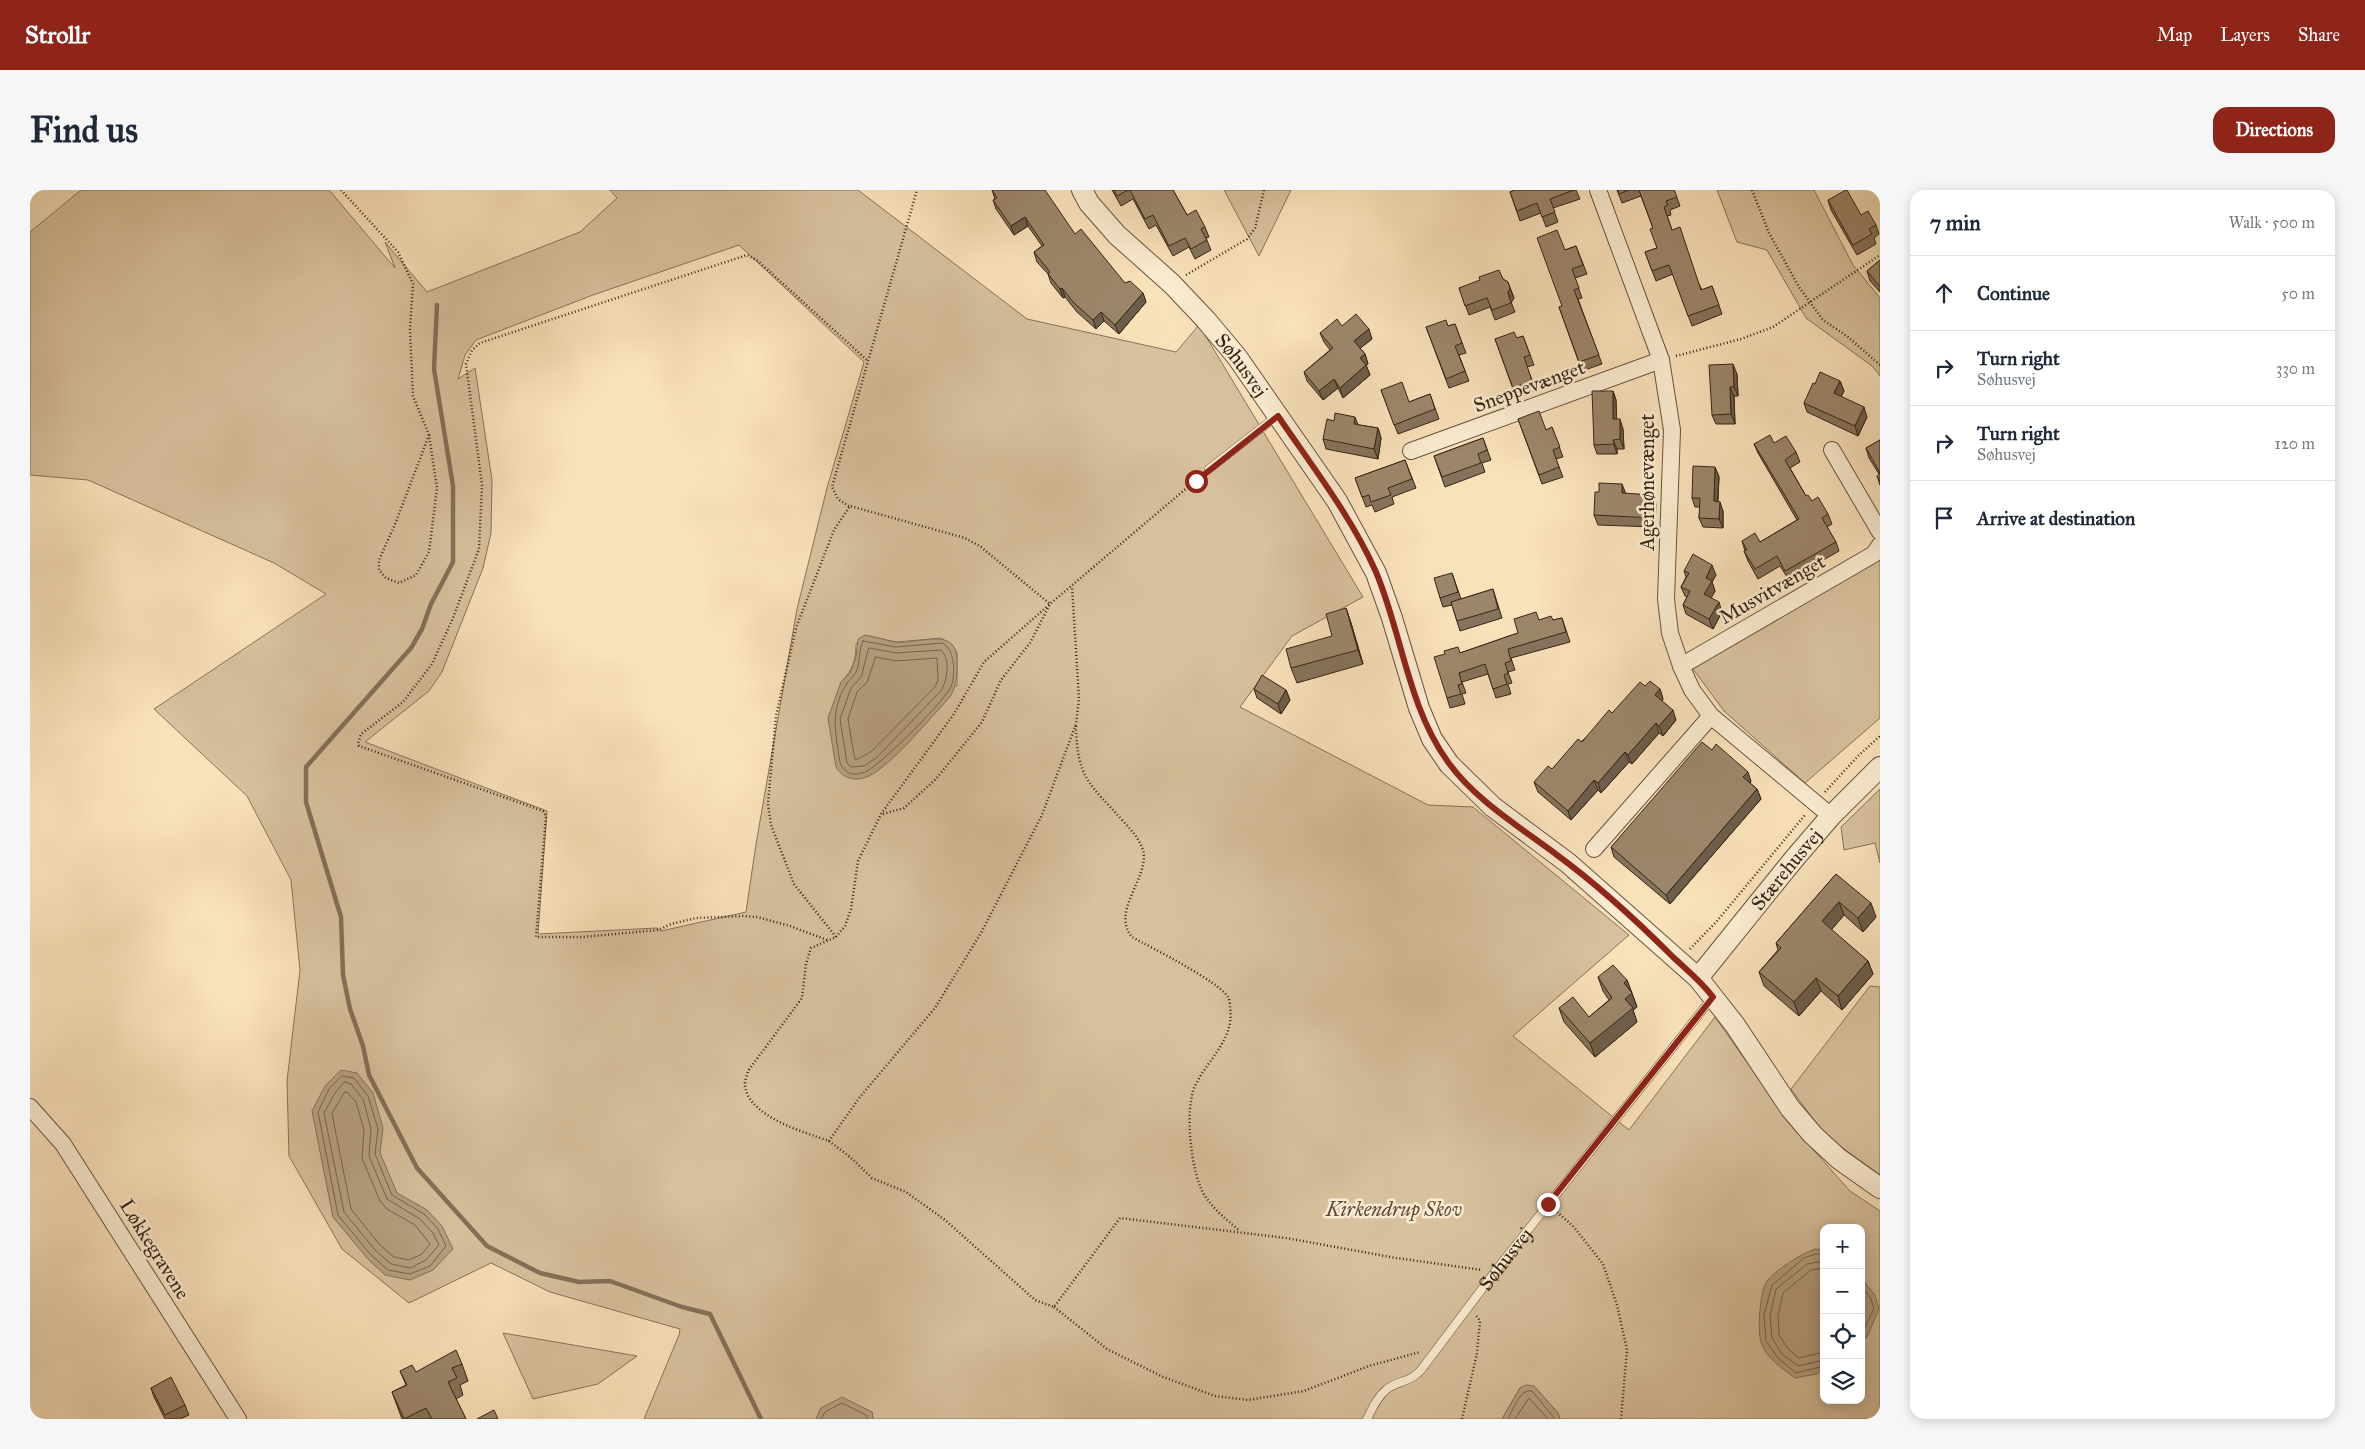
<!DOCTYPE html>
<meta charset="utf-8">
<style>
:root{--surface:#fff;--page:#f6f6f7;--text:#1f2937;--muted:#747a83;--line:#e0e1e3;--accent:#8f2418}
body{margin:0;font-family:"IM FELL Great Primer",serif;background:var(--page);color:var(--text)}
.controls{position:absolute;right:15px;bottom:15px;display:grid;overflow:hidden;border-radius:10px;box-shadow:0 2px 12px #0003}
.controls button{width:45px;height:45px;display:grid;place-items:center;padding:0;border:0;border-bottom:1px solid var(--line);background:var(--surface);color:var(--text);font:25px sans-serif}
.stop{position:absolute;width:15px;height:15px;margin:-11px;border:4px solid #8f2418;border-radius:50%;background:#fff}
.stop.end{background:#8f2418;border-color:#fff;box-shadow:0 1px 5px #0008}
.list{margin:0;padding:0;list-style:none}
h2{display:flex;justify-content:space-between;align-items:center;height:65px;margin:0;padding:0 20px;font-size:21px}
h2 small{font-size:16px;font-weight:400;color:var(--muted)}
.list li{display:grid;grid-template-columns:32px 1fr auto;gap:15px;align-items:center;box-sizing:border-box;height:75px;padding:0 20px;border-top:1px solid var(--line)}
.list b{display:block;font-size:19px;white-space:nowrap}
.list p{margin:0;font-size:16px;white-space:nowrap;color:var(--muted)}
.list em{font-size:16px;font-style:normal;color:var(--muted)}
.icon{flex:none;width:28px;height:28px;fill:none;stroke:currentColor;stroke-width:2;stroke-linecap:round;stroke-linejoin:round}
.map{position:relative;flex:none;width:1850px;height:1229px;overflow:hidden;border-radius:15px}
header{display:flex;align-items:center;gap:30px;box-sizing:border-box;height:70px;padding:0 25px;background:var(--accent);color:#fff}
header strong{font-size:24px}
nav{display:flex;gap:28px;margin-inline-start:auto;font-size:18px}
.intro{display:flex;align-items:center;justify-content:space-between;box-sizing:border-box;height:120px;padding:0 30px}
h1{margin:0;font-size:35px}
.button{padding:12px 22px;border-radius:15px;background:var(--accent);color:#fff;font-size:18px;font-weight:700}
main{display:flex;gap:30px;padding:0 30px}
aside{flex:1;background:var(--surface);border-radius:15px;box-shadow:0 2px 12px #0003}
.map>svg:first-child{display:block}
.green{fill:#d8c19e;stroke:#88725a;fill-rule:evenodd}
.water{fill:#b7a182;stroke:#846f57}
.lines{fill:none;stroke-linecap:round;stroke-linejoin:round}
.shore{stroke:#77624c;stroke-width:1}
.stream{stroke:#846f57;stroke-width:4.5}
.service-casing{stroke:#68533f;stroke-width:9}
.minor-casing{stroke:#68533f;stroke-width:18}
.tertiary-casing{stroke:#68533f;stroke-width:22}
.path{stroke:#372416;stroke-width:2.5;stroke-dasharray:1 2.5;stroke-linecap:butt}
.service{stroke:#fbecd2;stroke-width:8}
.minor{stroke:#fbecd2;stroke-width:16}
.tertiary{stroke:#fbecd2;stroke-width:20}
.wall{fill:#86735c;stroke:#372416}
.shaded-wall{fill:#6d5e4b;stroke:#372416}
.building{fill:#9c866b;stroke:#372416}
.route{stroke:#8f2418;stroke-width:6}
.labels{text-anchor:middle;stroke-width:5;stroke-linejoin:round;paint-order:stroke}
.street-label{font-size:20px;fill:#372416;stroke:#fbecd2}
.park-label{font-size:20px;font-style:italic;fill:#5f4b38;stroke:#fbecd2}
</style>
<header>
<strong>Strollr</strong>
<nav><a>Map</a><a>Layers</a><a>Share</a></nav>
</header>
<div class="intro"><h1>Find us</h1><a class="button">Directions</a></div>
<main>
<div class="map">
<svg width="1850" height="1229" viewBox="0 0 1850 1229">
<rect width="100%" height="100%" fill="#f9e1ba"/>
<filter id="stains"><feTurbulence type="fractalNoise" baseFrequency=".004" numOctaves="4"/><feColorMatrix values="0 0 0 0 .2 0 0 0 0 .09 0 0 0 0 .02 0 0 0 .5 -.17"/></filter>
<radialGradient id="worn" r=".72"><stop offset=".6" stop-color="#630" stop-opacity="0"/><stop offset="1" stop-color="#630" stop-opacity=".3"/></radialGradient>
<g class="green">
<path d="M51,0h248l66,78 -10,-26 42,50 153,-60 37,-34 -7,-8h248l169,129 149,33 23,-27 164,272 -71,39 -52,71 188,98 45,2 156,128 -116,101 116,94 86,-113 77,109 58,65 30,20v208h-320l-2,-6 -24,-27 -14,2 -18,31h-629l-1,-7 -51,-4 -5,11h-172l35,-84 1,-6 -130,-37 -59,-29 -82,40 -67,-54 -53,-93 -2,-75 13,-111 -9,-90 -44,-84 -93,-87 172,-115 -52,-31 -186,-83 -58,-5v-243zM709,55l125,117 -37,126 -30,121 -41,235 -10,68 -85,19 -4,-3 -119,6 9,-123 -182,-69 64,-51 13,-19 41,-104 8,-35 1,-53 -17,-112 -17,11 7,-24 11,-15 117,-45zM835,445l31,7 46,-4 15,14v34l-116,-4c12,-12 15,-22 15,-38zM1794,1038h37v172h-37z"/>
<path d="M1194,0h67l-32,66z"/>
<path d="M1687,0h97l39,75 27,33v78l-8,-10 -66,-48 -39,-68 -30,-8z"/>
<path d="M1850,363v165l-75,65 -81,-72 -31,-42z"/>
<path d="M1850,599v74l-5,-20 -31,7 -3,-23z"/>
<path d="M1840,796l10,1v188l-55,-40 -34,-46z"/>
<path d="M473,1143l134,23 -39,28 -65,15z"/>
</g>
<g class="water">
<path d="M835,445c10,2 20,5 30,7 22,3 62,-17 62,18 0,15 0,25 -7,37 -20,21 -56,66 -81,79 -13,6 -26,3 -33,-9l-8,-49 13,-36 9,-9 6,-16 2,-18z"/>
<path d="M311,880l16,3 16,20 10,35 -3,25 17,40 30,17 15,16 11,23 -20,21 -23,10 -25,-5 -18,-17 -34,-41 -21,-106 13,-25z"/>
<path d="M1785,1059l9,1v120l-8,4 -21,4c-13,-10 -29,-20 -34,-36 -4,-12 -1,-51 6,-61 10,-12 34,-27 48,-32z"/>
<path d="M1831,1088l14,17 4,14 -12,28 -6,5z"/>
<path d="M1496,1195l8,1 24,27 2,6h-58l18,-31z"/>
<path d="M812,1207l30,15 1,7h-57l5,-11z"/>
</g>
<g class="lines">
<g class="shore">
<path d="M833,451l33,6 46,-4c13,6 13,29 10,41 -4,15 -70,79 -85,87 -6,3 -15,5 -21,0 -8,-5 -7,-19 -9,-28 -3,-21 -3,-39 9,-58 3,-6 8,-8 11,-15 3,-9 2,-22 6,-29z"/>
<path d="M839,458l27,5 45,-3c10,9 6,31 0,41l-65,67 -12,8 -13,1 -4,-4 -7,-44 11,-31 10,-11z"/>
<path d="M846,467l20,4 41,-3 1,22 -3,7 -64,65 -16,8 -7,-41 9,-27 10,-10z"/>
<path d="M312,886l12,2 14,18 10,33 -3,25 17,41 32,19 14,15 8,17 -16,20 -20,8 -22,-4 -18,-16 -32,-39 -20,-103 11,-23z"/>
<path d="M315,892l6,2 12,15 8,30 -2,27 18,43 33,20 13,14 6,12 -13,15 -16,8 -19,-4 -16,-14 -31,-38 -20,-99 11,-20z"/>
<path d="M315,902l3,1 8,9 8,28 -2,28 18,43 7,8 28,16 15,19 -8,10 -13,6 -15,-3 -14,-12 -29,-36 -19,-95z"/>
<path d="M1794,1064h-9l-11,4 -32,27 -8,30 2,26 12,17 18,15 28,-7"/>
<path d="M1794,1071l-17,3 -31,25 -6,27 2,22 10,16 16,12 26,-6"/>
<path d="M1794,1078l-13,2 -28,23 -5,23 1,19 9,14 11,9 25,-6"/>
<path d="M1831,1096l9,11 4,11 -13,28"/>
<path d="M791,1229l4,-7 17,-9 24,12 2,4"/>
<path d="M1478,1229c5,-9 12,-31 24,-28l23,28"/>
<path d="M1485,1229l14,-21 19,21"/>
</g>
<path class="stream" d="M407,115l-3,64 19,117v76l-22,42 -9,25 -11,19 -105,119v35l35,115 2,58 7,34 13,37 6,29 48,93 70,78 53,27 39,9 31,-1 72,26 28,7 51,105"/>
<defs>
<g id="service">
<path d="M1179,279l68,-53"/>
<path id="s1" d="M1337,1229c5,-10 10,-22 20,-30 12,-9 22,-6 34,-19l76,-101 215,-271"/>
</g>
<g id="minor">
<path d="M1568,0l63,170 11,70 -6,169 4,34 11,33 11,24 19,26 120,100"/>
<path d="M1802,260l48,82"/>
<path d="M1381,261l250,-91"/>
<path d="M1651,476l193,-112 6,-9"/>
<path d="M1564,659l117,-133"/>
<path d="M0,917l33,37 175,275"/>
</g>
<g id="tertiary">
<path id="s2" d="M1052,0l7,13 28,32 55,49 34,36 31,37 100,144 39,72 16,45 27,90 13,31 17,25 44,43 75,56 130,115 37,47 55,83 23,27 26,24 41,29"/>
<path id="s3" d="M1668,788l96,-119 37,-43 49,-49"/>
</g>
</defs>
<use href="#service" class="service-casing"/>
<use href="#minor" class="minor-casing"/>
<use href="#tertiary" class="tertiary-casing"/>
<g class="path">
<path d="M311,0l57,62 15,32 -3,45 3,67 16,39 8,53 -8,64 -13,23 -17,8 -13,-5 -7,-8v-10l17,-38 33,-87"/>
<path d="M1722,0l17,43 30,54 24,33 25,17 32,28"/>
<path d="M1156,85l61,-36 8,-11 9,-38"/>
<path d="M1646,166l65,-17 32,-12 107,-72"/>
<path d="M819,316l-11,-7 -6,-12 85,-297"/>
<path d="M1046,536c1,53 14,58 47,95 8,9 16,17 20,29 7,28 -33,61 -11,87 20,11 86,44 96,60 2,3 2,8 2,11 5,31 -23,52 -35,78 -11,23 -4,89 10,110 9,14 22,24 35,35"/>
<path d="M1795,602l33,-36 22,-20"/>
<path d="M853,624l21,-6 32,-29 46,-57 19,-42 29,-37 20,-39 152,-129"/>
<path d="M806,747l9,-11 6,-17 7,-48 23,-47 73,-100 30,-52 66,-58 -69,-57 -16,-9 -115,-32 -16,24 -38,98 -20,88 -8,88 3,21 23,59 42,53 -25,11 -5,16 -4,34 -54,73c-1,5 -4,11 -3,15 4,31 59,46 84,55l31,-44 75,-89 46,-75 61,-118 34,-91 3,-25 -7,-113"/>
<path d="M797,750l-37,-14 -33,-9 -14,-1 -47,2 -25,6 -13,6 -75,7h-47l10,-121 -3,-5 -184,-65 -1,-2 3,-10 42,-32 29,-38 21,-46 26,-69 3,-64 -16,-121 6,-14 8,-7 267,-88 11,6 110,100"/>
<path d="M1660,759l27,-28 88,-106"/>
<path d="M799,951l21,16 22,21 34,14 39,28 90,80 19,7 66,-89 166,20 110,20 86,12"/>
<path d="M1527,1022l17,15 29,37 14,41 10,45 -6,69"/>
<path d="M1024,1117l53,42 56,28 52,19 33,4 56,-9 65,-25 51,-14"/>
<path d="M1432,1229l15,-66 3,-32 -5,-7"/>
</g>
<use href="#service" class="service"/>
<use href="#minor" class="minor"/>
<use href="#tertiary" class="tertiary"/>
</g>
<g class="wall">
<path d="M962,0l83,44 50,49 18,10 3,9 -27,32 -15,-13 -8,8 -19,-17 -12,-15 -2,1 -12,-15 -3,-9 -11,-12 -3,-10 8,-6 -14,-20 -14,9 -18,-26 -3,-9 2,-1z"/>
<path d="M1082,0h61l14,25 18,12 4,10 -3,1 5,12 -16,9 -6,-12 -16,9 -17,-31 -7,4 -16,-30 -12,7z"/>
<path d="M1485,0h61l4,9 -27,9 5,14 -12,5 -5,-14 -21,8 -10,-29z"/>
<path d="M1587,0h57l6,16 -10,4 1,5 -4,1 5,14 30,60 10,-4 10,28 -30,12 -19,-52 -17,7 -11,-29 12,-4 -4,-20 -12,-32 -19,7z"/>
<path d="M1798,10l33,15 15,10 3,9 -5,4 2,6 -19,11 -26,-45z"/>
<path d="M1546,56l11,28 -12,4 7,20 -4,1 24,65 -20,7 -23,-64 3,-1 3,-56z"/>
<path d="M1850,70v32l-10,-11 -3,-10z"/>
<path d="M1473,89l5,3 6,16 -3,4 4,10 -20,8 -5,-13 -21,8 -10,-27z"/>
<path d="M1425,134l11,29 -7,2 10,26 -20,7 -23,-61 22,-1z"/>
<path d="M1312,136l30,13 -12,9 5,6 3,10 -2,1 4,10 -27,23 -5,-10 -15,12 -16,-19 -3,-9 26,-22 -6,-8 -4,-9z"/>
<path d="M1493,146l11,29 -7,2 9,23 -20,7 -21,-58 22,-1z"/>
<path d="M1707,184l1,22h-4l1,28h-19l-4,-9z"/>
<path d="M1810,191l4,10 -3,5 26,21 -9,19 -51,-24 -3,-9 11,-19z"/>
<path d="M1351,200l28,12 21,-8 9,25 -41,15z"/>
<path d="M1583,201l3,9v19l7,10 1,20h-7v5h-20l-3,-9z"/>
<path d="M1488,229l28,11 6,-3 11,30 -7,2 7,18 -21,7z"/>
<path d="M1328,235l20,3 3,10 -3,21 -52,-10 -3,-10z"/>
<path d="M1453,248l8,22 -9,3 3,9 -40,15 -11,-31z"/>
<path d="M1850,250v45l-3,-9 2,-2 -10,-16 -3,-10z"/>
<path d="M1744,253l22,9 4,10 -10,6 16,28 22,18 4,10 -5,3 9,15 3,9 -50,29 -9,-14 -22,13 -10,-18 -4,-10h1l-3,-10 18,1 37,-22 -39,-67 -4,-9z"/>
<path d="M1375,270l11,28 -24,9 2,7 -19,8 -3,-7 -6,2 -11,-29z"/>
<path d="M1685,277l4,10 -1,25 5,9v17l-20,-1 -4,-9 1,-11h-5l-3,-9z"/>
<path d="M1596,304l27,1 3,9 -1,23 -57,-2 -4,-10z"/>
<path d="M1654,381l32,4 -4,7 3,9 -4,7 11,14 -9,17 -27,-15 -3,-9 4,-8 -2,-1 -4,-9 5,-10z"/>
<path d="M1422,383l9,26 32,-10 9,29 -42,13 -8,-26 -9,2 -3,-9z"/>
<path d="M1316,418l5,15 12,41 -66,19 -6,-15 41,-32z"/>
<path d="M1532,428l8,24 -59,16 4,12 -7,2 4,11 -4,1 3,10 -15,4 -8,-24 -26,8 4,11 -4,1 3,10 -15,4 -3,-10 13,-45 58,-20 21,-13h14z"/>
<path d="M1615,496l15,3 3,10 -1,2 14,19 -13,16 -4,-3 -27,31 -3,-2 -28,31 -3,-3 -27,30 -33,-28 -4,-10 18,-13 60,-56z"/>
<path d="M1224,499l32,1 4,10 -9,14 -24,-16z"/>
<path d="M1682,560l39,31 -1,2 7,6 4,10 -91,105 -56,-47 -3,-10z"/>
<path d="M1806,684l40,43 -13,15 -19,-17 -13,15 37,31 5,13 -31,36 -21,-19 -22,25 -35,-30 -5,-14 19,-22 -2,-7z"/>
<path d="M1568,787l29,3 10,27 -4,3 4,12 -42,35 -31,-35 -5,-14 30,9 20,-17 -6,-9z"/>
<path d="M432,1174l6,17 -8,4 3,10 -7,4 10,20h-64l-10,-27 14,-7 -6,-14 16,1z"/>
<path d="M121,1198l34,17 4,10 -9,4h-15l-11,-22z"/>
</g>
<g class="shaded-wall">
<path d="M995,27l3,9 -14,9 -3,-9z"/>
<path d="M1032,98l3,9 -2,1 -3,-9z"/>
<path d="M1480,98l4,10 -3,5 -3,-10z"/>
<path d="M1113,103l3,9 -27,32 -4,-9z"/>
<path d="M1071,122l3,9 -8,8 -3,-9z"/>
<path d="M1339,139l3,10 -14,11 -4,-9z"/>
<path d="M1335,164l3,10 -4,3 -4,-9z"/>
<path d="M1703,174l4,10 1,22 -4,-9z"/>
<path d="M1336,175l4,10 -27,23 -3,-10z"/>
<path d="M1304,189l4,9 -15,12 -4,-9z"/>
<path d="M1810,191l4,10 -6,12 -4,-10z"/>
<path d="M1700,197l4,9 1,28 -4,-10z"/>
<path d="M1583,201l3,9 1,29 -4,-10z"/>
<path d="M1834,217l3,10 -9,19 -3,-10z"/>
<path d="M1325,227l4,10 -5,-3z"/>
<path d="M1590,229l3,10 1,20 -4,-10z"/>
<path d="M1348,238l3,10 -3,21 -4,-10z"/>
<path d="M1583,250l4,9v5l-3,-10z"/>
<path d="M1685,277l4,10 -2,34 -3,-10z"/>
<path d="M1592,294l4,10 -4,-1z"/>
<path d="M1623,305l3,9 -1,23 -3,-9z"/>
<path d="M1690,312l3,9v17l-4,-9z"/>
<path d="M1682,375l4,10 -4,7 3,9 -7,13 -4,-10 2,-16z"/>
<path d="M1689,412l3,10 -9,17 -4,-10z"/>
<path d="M1316,418l5,15 12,41 -5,-14z"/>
<path d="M1630,499l3,10 -4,6 -4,-10z"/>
<path d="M1256,500l4,10 -9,14 -3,-10z"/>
<path d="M1643,520l3,10 -13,16 -4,-10z"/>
<path d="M1626,533l3,10 -27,31 -4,-9z"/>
<path d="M1595,562l4,10 -28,31 -3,-10z"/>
<path d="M1718,582l3,9 -4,6 -4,-10z"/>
<path d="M1564,590l4,10 -27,30 -3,-9z"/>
<path d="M1727,599l4,10 -91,105 -4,-9z"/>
<path d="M1809,712l5,13 -17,20 -5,-14z"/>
<path d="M1841,713l5,14 -13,15 -5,-14z"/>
<path d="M1838,771l5,13 -31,36 -4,-14z"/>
<path d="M1786,788l5,13 -22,25 -5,-14z"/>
<path d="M1597,790l10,27 -4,3 4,12 -42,35 -5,-14 35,-44 -1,-16z"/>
</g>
<g class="building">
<path d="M962,0h53l30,44 6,-5 44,54 5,-2 13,12 -28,32 -14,-13 -8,8 -20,-18 -11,-14 -2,1 -12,-15 2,-2 -16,-20 10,-7 -19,-28 -14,9 -18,-26 4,-2z"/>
<path d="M1084,0h14l-11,6z"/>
<path d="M1100,0h43l14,25 9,-5 9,17 -4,2 6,11 -16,9 -6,-11 -16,8 -16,-31 -8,4z"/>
<path d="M1485,0h59l-24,9 5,13 -13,5 -5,-14 -20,8 -7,-19z"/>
<path d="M1588,0h11l-10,4z"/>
<path d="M1609,0h35l3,7 -11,4 2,4 -4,2 8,23 8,-3 21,63 11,-4 7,19 -31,11 -19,-51 -17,6 -7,-19 12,-4 -7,-19 3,-1z"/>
<path d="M1816,0h1l14,25 7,-4 8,14 -7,4 3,5 -19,11 -25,-45z"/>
<path d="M1527,40l8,20 11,-4 7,19 -11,4 7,19 -5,2 25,65 -20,7 -20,-55 3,-1 -25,-68z"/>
<path d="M1850,70v27l-13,-16z"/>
<path d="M1469,80l4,9 5,3 2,6 -2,5 3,10 -19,7 -5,-12 -22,8 -6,-18 21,-8 -1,-3z"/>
<path d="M1326,124l13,15 -15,12 11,13 -5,4 6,7 -26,23 -6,-9 -15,12 -15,-19 29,-24 -13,-15 17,-14 5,7z"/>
<path d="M1416,130l2,6 7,-2 7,19 -7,3 10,25 -19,8 -20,-52z"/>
<path d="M1484,142l3,6 6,-2 7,19 -6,2 8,24 -19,7 -18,-49z"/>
<path d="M1703,174l1,23h-4l1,27 -19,1 -3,-50z"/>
<path d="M1790,182l20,9 -6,12 30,14 -9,19 -51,-23 9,-20 2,1z"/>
<path d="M1372,192l7,20 21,-8 5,15 -41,16 -13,-35z"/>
<path d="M1562,201h21v28h7v20l-7,1 1,4 -20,1z"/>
<path d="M1509,221l7,19 6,-3 8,20 -7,3 6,17 -20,8 -21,-56z"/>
<path d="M1305,223l20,4 -1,7 24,4 -4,21 -51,-10 4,-20 7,2z"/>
<path d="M1740,245l4,8 12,-7 10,16 -11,8 21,36 2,-1 4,6 6,-4 10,17 -6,4 14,24 -51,29 -8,-15 -22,13 -11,-18 3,-1 -5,-9 13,-8 5,9 39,-23 -45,-75z"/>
<path d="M1453,248l4,12 -9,4 3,9 -39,14 -8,-21z"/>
<path d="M1850,250v33l-14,-25z"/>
<path d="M1375,270l7,19 -24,9 3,7 -20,7 -2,-7 -7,2 -7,-19z"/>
<path d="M1663,276l22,1 -1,34 6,1 -1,17 -20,-1 1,-20h-8z"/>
<path d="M1850,283v8l-3,-5z"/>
<path d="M1569,293l23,1v9l31,2 -1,23 -58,-3 1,-23h4z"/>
<path d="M1663,364l19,11 -6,13 6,3 -8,13 15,8 -10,17 -26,-14 7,-14 -9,-4 8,-14 -5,-2z"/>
<path d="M1422,383l6,19 -18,6 -6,-20z"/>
<path d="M1463,399l5,20 -41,12 -6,-19z"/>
<path d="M1316,418l12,42 -67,18 -5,-19 46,-13 -6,-22z"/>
<path d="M1506,422l3,8 12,-4 2,4 9,-2 4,14 -58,17 3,12 -6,2 3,10 -4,2 3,9 -14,5 -8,-25 -26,9 3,11 -4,1 3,9 -14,4 -13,-41 11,-3 -1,-3 14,-4 2,6 58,-20 -4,-14z"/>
<path d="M1232,485l24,15 -8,14 -24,-15z"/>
<path d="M1620,491l10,8 -5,6 18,15 -14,16 -3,-3 -28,32 -3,-3 -27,31 -4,-3 -26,31 -34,-29 14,-16 4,3 26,-30 4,3 27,-32 3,3 28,-31 5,4z"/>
<path d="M1672,552l10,8 4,-6 32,28 -5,5 14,12 -91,106 -55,-48z"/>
<path d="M1806,684l35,29 -13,15 -19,-16 -17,19 46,40 -30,35 -22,-18 -22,24 -35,-30 22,-24 -5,-5z"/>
<path d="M1583,775l14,15 -3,3 8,10 -7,6 8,9 -43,35 -31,-35 14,-11 16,20 23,-19 -14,-21z"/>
<path d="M426,1160l6,14 -10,4 5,10 -9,4 18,37h-34l-6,-11 -22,11 -12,-27 15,-7 -7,-14 12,-6 4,7z"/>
<path d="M141,1187l14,28 -20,10 -14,-27z"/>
<path d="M464,1220l4,9h-21z"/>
</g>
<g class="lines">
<path class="route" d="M1166,291l82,-65c34,50 73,100 98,156 26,62 32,135 72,190 27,38 72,65 109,93 41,30 80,66 116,102 14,13 28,24 40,40l-165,207"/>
</g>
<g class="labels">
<g class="street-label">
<text dy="7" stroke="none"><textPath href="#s2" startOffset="238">Søhusvej</textPath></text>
<text transform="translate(1499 196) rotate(-20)" y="7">Sneppevænget</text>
<text transform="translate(1617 292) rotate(-90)" y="7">Agerhønevænget</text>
<text transform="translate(1742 399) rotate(-30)" y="7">Musvitvænget</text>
<text dy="7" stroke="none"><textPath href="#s3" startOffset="140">Stærehusvej</textPath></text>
<text transform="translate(125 1059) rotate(58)" y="7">Løkkegravene</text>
<text dy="7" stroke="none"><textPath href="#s1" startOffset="215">Søhusvej</textPath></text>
</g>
<g class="park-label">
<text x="1364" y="1026">Kirkendrup Skov</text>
</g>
</g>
<rect width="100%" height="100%" filter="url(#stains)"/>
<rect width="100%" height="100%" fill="url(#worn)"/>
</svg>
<div class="controls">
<button>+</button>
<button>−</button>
<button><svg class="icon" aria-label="locate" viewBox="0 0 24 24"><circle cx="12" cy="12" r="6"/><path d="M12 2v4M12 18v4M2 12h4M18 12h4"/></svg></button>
<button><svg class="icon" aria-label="layers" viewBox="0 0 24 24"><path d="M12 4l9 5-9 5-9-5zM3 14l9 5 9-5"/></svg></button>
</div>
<div class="stop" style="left:1166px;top:291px"></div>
<div class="stop end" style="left:1518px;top:1014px"></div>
</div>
<aside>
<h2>7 min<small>Walk · 500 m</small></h2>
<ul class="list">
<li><svg class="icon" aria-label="ahead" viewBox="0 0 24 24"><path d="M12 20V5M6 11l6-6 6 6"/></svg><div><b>Continue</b></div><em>50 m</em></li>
<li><svg class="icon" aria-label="right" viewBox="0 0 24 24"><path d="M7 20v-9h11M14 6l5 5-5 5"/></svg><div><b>Turn right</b><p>Søhusvej</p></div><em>330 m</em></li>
<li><svg class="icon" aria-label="right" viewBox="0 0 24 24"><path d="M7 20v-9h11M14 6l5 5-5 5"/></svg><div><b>Turn right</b><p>Søhusvej</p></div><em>120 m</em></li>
<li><svg class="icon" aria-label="arrive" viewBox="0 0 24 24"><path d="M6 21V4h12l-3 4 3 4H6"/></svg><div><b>Arrive at destination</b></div></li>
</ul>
</aside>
</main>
